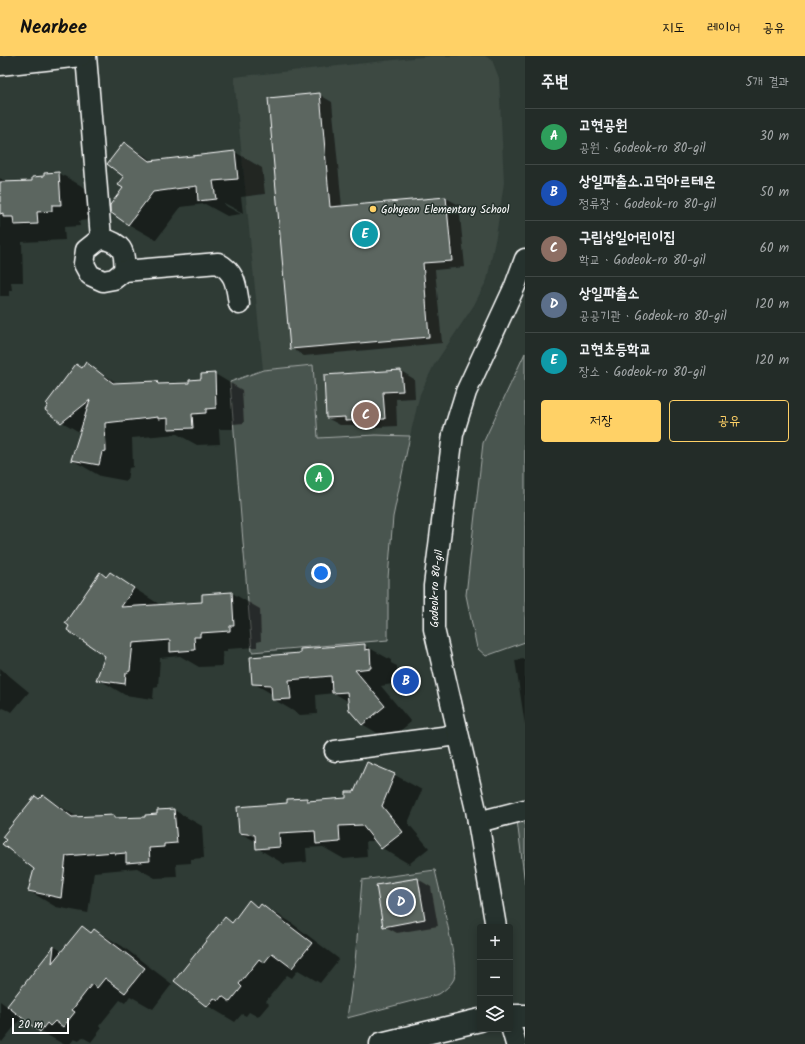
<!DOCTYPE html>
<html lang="ko">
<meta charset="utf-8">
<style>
:root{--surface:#232c28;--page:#2b3430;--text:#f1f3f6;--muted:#a3a7a8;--line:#404845;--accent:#ffd166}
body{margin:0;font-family:Kalam,"Poor Story",sans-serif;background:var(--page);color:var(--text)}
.controls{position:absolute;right:12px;bottom:12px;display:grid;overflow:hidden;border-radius:4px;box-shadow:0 2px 10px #0003}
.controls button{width:36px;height:36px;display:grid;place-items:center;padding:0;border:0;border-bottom:1px solid var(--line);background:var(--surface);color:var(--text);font:20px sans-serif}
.scale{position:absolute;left:12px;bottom:10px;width:57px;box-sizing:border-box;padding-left:4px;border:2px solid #fff;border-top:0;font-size:11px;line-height:14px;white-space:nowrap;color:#fff;-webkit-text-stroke:3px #26332d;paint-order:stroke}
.you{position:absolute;left:321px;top:517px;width:14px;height:14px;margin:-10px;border:3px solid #fff;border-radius:50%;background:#1a73e8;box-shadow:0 0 0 6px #1a73e833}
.badge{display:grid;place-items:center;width:26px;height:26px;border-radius:50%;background:var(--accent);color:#fff;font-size:13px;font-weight:700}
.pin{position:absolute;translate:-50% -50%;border:2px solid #fff;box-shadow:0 1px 4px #0006}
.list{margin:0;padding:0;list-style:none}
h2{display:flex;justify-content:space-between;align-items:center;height:52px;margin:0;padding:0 16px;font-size:17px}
h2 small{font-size:13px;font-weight:400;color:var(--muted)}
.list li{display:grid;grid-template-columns:26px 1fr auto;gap:12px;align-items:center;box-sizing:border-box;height:56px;padding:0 16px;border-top:1px solid var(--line)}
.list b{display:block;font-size:15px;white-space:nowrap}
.list p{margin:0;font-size:13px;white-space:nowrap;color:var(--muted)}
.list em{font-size:13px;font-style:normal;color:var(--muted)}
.actions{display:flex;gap:8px;padding:12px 16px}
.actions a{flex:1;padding:9px 0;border:1px solid var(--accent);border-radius:4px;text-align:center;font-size:14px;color:var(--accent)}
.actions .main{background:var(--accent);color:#111}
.icon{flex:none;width:22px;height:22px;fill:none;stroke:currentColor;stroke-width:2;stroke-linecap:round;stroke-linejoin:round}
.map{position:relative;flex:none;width:525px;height:988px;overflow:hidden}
header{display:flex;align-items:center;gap:24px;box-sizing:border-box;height:56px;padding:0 20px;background:var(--accent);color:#111}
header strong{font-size:19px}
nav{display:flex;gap:22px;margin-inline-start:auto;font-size:14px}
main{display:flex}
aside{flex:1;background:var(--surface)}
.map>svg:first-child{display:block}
.built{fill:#3c4842}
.green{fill:#4a544f;stroke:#a4aaa7}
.shadow{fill:#0007}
.building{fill:#5b6661;stroke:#fff}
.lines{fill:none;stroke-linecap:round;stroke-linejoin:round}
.street-casing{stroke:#fff;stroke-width:23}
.secondary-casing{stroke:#fff;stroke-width:25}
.street{stroke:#26332d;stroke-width:20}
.secondary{stroke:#26332d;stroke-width:22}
.poi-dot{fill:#ffd166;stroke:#26332d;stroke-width:1.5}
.labels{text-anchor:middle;stroke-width:3;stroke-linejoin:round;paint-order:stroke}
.poi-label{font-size:11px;fill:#fff;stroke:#26332d;text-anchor:start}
.street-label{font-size:11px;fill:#fff;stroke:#26332d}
</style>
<header>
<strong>Nearbee</strong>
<nav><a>지도</a><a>레이어</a><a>공유</a></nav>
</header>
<main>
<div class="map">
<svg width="525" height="988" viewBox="0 0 525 988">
<rect width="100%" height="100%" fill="#2f3b35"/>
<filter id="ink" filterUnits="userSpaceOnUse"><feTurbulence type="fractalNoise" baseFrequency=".025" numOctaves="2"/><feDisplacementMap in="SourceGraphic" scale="8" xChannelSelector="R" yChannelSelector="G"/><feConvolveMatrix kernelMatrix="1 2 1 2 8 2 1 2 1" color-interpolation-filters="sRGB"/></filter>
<g filter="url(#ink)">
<path class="built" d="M431,0h54l7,4 7,18 5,105 -8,53 -9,44 -13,25 -40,60 -14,29 -10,42 -34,-1 -58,3 -5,-73 -50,5 -29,-293z"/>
<g class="green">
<path d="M525,297v289l-39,14 -9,-8 -11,-53 17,-152z"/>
<path d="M313,309l5,73 58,-3 34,1 -17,81 -5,61v62l-136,12 -22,-270 33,-12z"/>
<path d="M525,755v73l-9,-72z"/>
<path d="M435,814c4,19 24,95 19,109 -3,6 -9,11 -15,15l-92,24 8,-56 7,-82z"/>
</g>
<g class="shadow">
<path d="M320,39l12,7 10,105 104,-9 13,7 6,62 -30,3 7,73 -138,13 -13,-8z"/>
<path d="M124,87l31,19 80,-10 27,16 3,26 -24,3 2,16 -19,-10v2l17,9 -14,2 -22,-12 -24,3 -25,33 -28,-16 -4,-36z"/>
<path d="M59,117l28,16 2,31 -10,1 1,5 -16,1 1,13 -43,2 1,40h-12l1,8h-3v6h-9v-118l7,5 26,-1z"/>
<path d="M86,308l33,20 38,-2 4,3 29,-1 25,-10 27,16 2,33 -11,1v5h-14l1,15 -23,1 -20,-11 -45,4 1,29 -4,1 -2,13 -27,-5 -28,-16 9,-27 -19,-11 20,-54z"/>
<path d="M401,315l13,8 1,19 -19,1 1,27 -38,2 -6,-3h-13l-13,-7 -2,-42z"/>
<path d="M110,517l52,33 42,-3 28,-10 28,16 1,32 -4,1v5l-30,2v3h-5l1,14 -24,1 -19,-11 -20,2 -2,29 -4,1 -1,11 -28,-4 -27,-16 8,-24 1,-77z"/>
<path d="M364,589l27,15v3l6,3 1,17 -17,3 30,36 -22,18 -27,-16 -13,-22 -15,-9 -18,2 1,19 -17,1 -27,-16 -1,-5 -19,-11 49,-29z"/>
<path d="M525,603v66l-10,-65z"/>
<path d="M0,612l29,24 -17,20 -9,-4 -3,2z"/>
<path d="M368,707l27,12 27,15 -14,33 21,25 -20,16 -27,-16 -6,-7h-10l1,16 -23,2 -21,-12 -17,1 1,14 -23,2 -27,-16v-6l-17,-9 48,-29 19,-5 4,3 37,-3 7,-6z"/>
<path d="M43,740l36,22 34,-2 6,3 27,-1 12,-3v-4l16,-1 28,16 2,32 -13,1v4l-15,1 1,13 -22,1 -18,-10 -43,4 -6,41 -32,-6 -27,-16 6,-23 5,-68z"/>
<path d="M418,823l13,8 7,39 -41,7 -13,-7z"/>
<path d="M250,846l10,5 2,-2 27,16 50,38 -19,24 -22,-13 -6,8 -5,-3 -21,26 3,3 -11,13 -9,-5 -3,4 -4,-2 -7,8 -27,-16 17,-88 8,5z"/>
<path d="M82,871l10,6 2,-3 28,16 50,38 -19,25 -23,-13 -5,7 -5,-3 -21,26 3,2 -11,14 -9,-5 -3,4 -5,-2 -4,5h-7l-23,-13 -18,-14 -20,25 -2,-2v-39l8,6 47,-60 8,5z"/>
</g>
<g class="building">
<path d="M320,37l10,114 116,-10 6,64 -29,2 6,74 -139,12 -22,-251z"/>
<path d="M124,86l25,19 86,-10 3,28 -25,2 3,18 -18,2 -1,-15 -44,6 -25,33 -18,-13v-7l13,-17 -5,-3 6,-8 -17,-13z"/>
<path d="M59,116l2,33h-9v6l-15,1 1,12 -24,1 -1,-8h-10v-4l-3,1v-32l32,-1v-4l12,-1v-3z"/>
<path d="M86,306l27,21 44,-2 1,3 31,-1v-3l12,-1v-5l14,-1 1,35 -10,1v4l-14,1 1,14 -25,1v-11l-10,1v-2l-53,6 1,28 -4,1 -3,13 -28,-5 19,-60 -29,23 -16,-13 3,-5 -2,-1 30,-40 6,4z"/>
<path d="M401,314l2,21 -20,1 2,27 -40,2v-4l-19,1 -2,-43z"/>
<path d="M100,516l6,5 4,-5 24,16 -13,19 81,-5v-8l30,-2 2,34h-4v5l-30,2v4h-6l1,13 -25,2v-12l-37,3 -3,28 -4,2 -1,11 -29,-4 9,-24 -38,-26 2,-4 -4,-3z"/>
<path d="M365,588v6l5,-1 1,19 -16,2 30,36 -23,19 -13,-15 -2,-18 -15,1 -1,-17 -42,4 2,19 -19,1 -1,-15 -19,-1 -2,-27 50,-4v-4z"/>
<path d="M367,706l28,12 -13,32 21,26 -22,17 -19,-24 -23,1 1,16 -24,2 -1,-13 -36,2 1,14 -24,2 -1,-14 -16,-2 -2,-26 50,-4v-4l20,-1v3l39,-3v-6h8z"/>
<path d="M43,739l29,22 42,-2v3l31,-1v-2l12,-1v-4l17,-1 3,34 -13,1v3l-15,1 1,13 -24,2v-10l-11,1v-2l-49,4 -5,42 -33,-7 6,-22 -32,-25 4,-4 -4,-3 33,-41 4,3z"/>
<path d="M418,822l7,41 -42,8 -7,-42z"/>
<path d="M249,844l9,8 3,-4 51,39 -20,25 -20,-15 -8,10 -5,-4 -20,25 3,3 -12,15 -8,-6 -4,5 -4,-3 -7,9 -33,-26 51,-64 7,6z"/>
<path d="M82,870l9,7 3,-4 51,39 -20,25 -20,-15 -8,10 -5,-4 -20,26 3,2 -12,15 -8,-6 -5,5 -3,-3 -7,9 -33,-26 47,-60 -2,17z"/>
</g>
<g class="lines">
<defs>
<g id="street">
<path d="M86,0l15,182"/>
<path d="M0,9l81,-9"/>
<path d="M101,182c20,5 25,12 23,33l-10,8 -11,2 -13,-6 -6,-11 2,-14z"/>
<path d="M124,215l94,-8c18,10 18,22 21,41"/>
<path d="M335,695l123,-16"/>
<path d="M478,766l47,-12"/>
<path id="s1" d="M496,871l-20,-117 -42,-181v-43l19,-152 13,-42 49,-106 10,-27"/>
<path d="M510,967l6,21"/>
</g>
<g id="secondary">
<path d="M510,960h15"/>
<path d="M381,988l99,-24"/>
</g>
</defs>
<use href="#street" class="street-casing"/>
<use href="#secondary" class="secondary-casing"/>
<use href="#street" class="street"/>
<use href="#secondary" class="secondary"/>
</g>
</g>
<circle class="poi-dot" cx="373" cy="153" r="4"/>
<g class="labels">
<g class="poi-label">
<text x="381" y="157">Gohyeon Elementary School</text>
</g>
<g class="street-label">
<text dy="4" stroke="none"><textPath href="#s1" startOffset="345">Godeok-ro 80-gil</textPath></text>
</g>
</g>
</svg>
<div class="controls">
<button>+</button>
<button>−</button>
<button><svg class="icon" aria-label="layers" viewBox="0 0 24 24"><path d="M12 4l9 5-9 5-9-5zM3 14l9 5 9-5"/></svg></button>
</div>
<div class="scale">20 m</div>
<div class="you"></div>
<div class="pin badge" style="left:319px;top:422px;background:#2e9e5b">A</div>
<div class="pin badge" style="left:406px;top:625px;background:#1a4fb4">B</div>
<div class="pin badge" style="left:366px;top:359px;background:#8d6e63">C</div>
<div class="pin badge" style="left:401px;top:846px;background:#5c6f8a">D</div>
<div class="pin badge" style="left:365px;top:178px;background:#0f9aa8">E</div>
</div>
<aside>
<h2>주변<small>5개 결과</small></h2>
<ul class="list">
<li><span class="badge" style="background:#2e9e5b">A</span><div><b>고현공원</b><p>공원 · Godeok-ro 80-gil</p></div><em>30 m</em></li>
<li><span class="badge" style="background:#1a4fb4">B</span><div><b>상일파출소.고덕아르테온</b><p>정류장 · Godeok-ro 80-gil</p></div><em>50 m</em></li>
<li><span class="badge" style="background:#8d6e63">C</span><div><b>구립상일어린이집</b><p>학교 · Godeok-ro 80-gil</p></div><em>60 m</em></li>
<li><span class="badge" style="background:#5c6f8a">D</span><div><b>상일파출소</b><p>공공기관 · Godeok-ro 80-gil</p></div><em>120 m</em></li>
<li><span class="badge" style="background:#0f9aa8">E</span><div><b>고현초등학교</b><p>장소 · Godeok-ro 80-gil</p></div><em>120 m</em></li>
</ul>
<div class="actions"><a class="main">저장</a><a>공유</a></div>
</aside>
</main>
